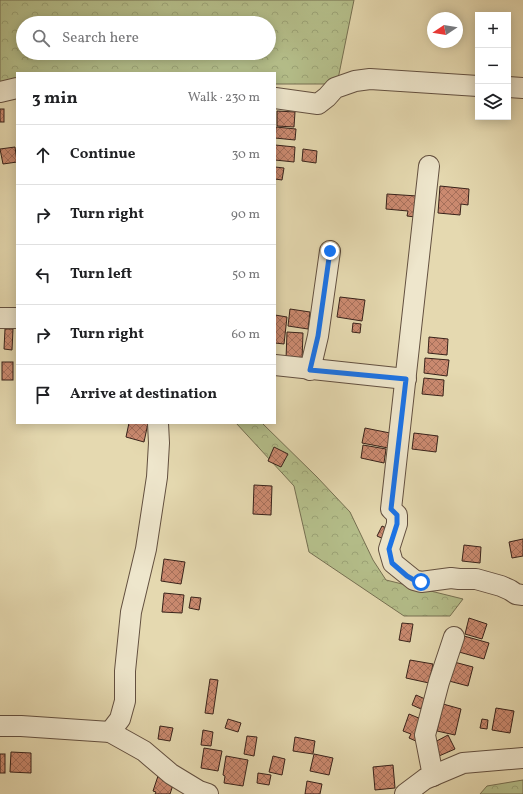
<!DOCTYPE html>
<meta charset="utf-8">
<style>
:root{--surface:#fff;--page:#f2f2f2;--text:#202124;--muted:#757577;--line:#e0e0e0}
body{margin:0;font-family:Vollkorn,serif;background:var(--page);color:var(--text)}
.controls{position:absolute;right:12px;top:12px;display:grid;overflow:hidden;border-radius:0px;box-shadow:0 2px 10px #0003}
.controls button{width:36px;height:36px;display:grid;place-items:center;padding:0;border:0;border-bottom:1px solid var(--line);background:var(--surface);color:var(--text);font:20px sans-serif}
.compass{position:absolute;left:427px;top:12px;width:36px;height:36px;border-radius:50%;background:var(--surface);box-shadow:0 2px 10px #0003;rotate:258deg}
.stop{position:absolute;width:12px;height:12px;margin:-9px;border:3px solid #1a73e8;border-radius:50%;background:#fff}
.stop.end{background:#1a73e8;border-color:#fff;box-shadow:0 1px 4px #0008}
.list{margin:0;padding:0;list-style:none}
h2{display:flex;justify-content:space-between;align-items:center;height:52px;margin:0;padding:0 16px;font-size:17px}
h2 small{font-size:13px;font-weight:400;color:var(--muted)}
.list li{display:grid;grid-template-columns:26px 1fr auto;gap:12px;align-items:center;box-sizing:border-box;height:60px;padding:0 16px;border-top:1px solid var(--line)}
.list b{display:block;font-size:15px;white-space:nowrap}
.list em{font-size:13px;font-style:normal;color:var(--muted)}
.icon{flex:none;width:22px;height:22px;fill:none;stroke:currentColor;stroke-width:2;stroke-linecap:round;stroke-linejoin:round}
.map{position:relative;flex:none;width:523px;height:794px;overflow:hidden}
.search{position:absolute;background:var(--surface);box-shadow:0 2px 10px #0003;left:16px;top:16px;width:260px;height:44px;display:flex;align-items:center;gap:10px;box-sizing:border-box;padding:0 14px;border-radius:22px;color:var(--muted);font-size:15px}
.panel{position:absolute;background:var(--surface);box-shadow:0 2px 10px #0003;left:16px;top:72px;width:260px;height:352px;border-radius:0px}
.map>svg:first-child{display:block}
.forest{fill:url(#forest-crowns);stroke:#767052;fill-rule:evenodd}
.building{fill:url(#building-cross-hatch);stroke:#38221a}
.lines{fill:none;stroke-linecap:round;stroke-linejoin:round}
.minor-casing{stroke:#635040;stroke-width:22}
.minor{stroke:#eee6cc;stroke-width:20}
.route{stroke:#1a73e8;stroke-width:5}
</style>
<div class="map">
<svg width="523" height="794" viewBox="0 0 523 794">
<defs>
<pattern id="forest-crowns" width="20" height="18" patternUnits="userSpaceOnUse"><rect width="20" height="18" fill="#b5bf8b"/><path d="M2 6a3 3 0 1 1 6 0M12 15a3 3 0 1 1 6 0" fill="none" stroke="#9ca477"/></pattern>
<pattern id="building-cross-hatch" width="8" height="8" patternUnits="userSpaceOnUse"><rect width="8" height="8" fill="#cb8a70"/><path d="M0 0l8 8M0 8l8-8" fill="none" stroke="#a6705b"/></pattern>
</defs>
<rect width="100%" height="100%" fill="#e5d9b0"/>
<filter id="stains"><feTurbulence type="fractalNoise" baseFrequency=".005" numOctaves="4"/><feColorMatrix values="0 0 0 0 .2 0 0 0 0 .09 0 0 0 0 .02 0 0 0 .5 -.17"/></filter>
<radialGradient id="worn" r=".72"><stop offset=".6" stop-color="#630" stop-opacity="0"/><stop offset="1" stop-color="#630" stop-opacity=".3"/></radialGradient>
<g class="forest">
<path d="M0,0h354l-17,84h-62v-11h-258v11l-17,1zM23,23h246v30h-246z"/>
<path d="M236,423h26l55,54 33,35 23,48 13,20 77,19 -13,17h-46l-95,-64 -15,-66z"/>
<path d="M523,780v14h-43l7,-8z"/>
</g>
<g class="building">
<rect x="0" y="109" width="4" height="13"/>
<path d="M277,111l18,1 -1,15 -17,-1z"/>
<path d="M276,127l20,2 -1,11 -20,-2z"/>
<path d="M275,145l20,2 -1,15 -19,-2z"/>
<path d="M15,147l2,15 -14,2 -3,-15z"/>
<path d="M303,149l14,2 -1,12 -14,-2z"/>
<path d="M275,167l9,1 -2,12 -7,-1z"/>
<path d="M440,186l29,3 -1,16 -7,-1 -1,11 -22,-2z"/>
<path d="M387,194l30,2 -2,21 -8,-1 1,-5 -22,-2z"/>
<path d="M340,297l25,3 -3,21 -25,-4z"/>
<path d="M290,309l20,3 -2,17 -20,-3z"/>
<path d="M275,315l12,2 -3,27 -9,-1z"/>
<path d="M353,323l8,1 -1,9 -8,-1z"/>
<path d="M5,329h8l-1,21 -8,-1z"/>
<path d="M287,332l16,1 -1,27 -16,-1z"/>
<path d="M429,337l19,2 -1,16 -19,-2z"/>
<path d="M425,358l24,2 -2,16 -23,-3z"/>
<rect x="2" y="362" width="11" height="18"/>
<path d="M424,378l20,2 -1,16 -21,-2z"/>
<path d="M129,423h19l-4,19 -18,-5z"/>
<path d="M365,428l25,5 -2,15 -26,-5z"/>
<path d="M414,433l24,3 -2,16 -24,-3z"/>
<path d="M363,445l23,4 -2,14 -23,-5z"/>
<path d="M274,447l14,7 -7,13 -13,-6z"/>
<path d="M254,485l18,1 -1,29 -18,-1z"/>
<path d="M382,526l11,5 -5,10 -11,-5z"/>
<path d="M523,539v17l-11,2 -3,-16z"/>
<path d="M464,545l17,2 -1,16 -18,-2z"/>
<path d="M164,559l21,3 -4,22 -20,-3z"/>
<path d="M164,593l20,2 -2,18 -20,-1z"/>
<path d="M191,597l10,1 -2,12 -10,-2z"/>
<path d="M469,618l18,6 -5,15 -17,-5z"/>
<path d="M402,623l11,1 -3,18 -11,-2z"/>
<path d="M464,636l25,7 -5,16 -25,-7z"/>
<path d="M410,660l23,4 -4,19 -23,-5z"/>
<path d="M454,662l19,5 -5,19 -19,-5z"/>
<path d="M210,679l8,1 -5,34 -8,-1z"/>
<path d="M416,695l16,7 -4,10 -16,-7z"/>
<path d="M443,704l18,5 -6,26 -18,-4z"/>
<path d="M496,708l18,3 -4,22 -18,-3z"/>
<path d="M409,714l17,7 -8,21 -9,-4 2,-4 -8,-3z"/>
<path d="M228,719l13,4 -3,9 -13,-4z"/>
<path d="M482,719l6,1 -1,9 -7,-1z"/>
<path d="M160,726l13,2 -3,13 -12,-2z"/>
<path d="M203,730l10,2 -2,14 -10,-1z"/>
<path d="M448,735l7,14 -16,7 -6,-13z"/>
<path d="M247,736l10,1 -3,19 -10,-2z"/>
<path d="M295,737l20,4 -2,13 -20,-3z"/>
<path d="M204,748l18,3 -4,20 -17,-3z"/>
<path d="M11,752l20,1v20l-21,-1z"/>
<rect x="0" y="754" width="5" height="19"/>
<path d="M314,754l19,4 -4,17 -19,-4z"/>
<path d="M226,756l22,4 -5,26 -19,-3 1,-7 -2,-1z"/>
<path d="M273,756l12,3 -3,16 -13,-3z"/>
<path d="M393,765l2,23 -20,2 -2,-23z"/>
<path d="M258,773l13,2 -2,10 -12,-2z"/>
<path d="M158,776l16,6 -4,12h-15l1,-2 -3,-1z"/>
<path d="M307,781l15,3 -2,10h-15z"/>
</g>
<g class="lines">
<defs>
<g id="minor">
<path d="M508,87l15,1"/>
<path d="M0,92l17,-4"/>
<path d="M275,98l43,6 9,-7 8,-9 20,-7 15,-2 108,7"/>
<path d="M429,166l-38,343 6,6v9l-8,25 4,14 21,17 7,2 30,-4 8,1h17l25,7 9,4 6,4 7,1"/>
<path d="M0,318h17"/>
<path d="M275,365l131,14"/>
<path d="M310,370l8,-34 12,-85"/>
<path d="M0,726h21l89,6 34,19 27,23 28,17 9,3"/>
<path d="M110,732l10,-13 5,-18v-30l6,-59 15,-63 11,-72 2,-34 -1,-20"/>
<path d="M433,776l-8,-41 14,-53 15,-45"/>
<path d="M405,794l20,-15 38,-16 60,-5"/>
</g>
</defs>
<use href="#minor" class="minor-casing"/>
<use href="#minor" class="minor"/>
</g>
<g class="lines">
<path class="route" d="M330,251l-12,85 -8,34 96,9 -15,130 6,6v9l-8,25 3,14 15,13 7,4 7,2"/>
</g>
<rect width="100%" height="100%" filter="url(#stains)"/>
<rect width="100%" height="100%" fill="url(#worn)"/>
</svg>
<div class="controls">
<button>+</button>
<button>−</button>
<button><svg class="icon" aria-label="layers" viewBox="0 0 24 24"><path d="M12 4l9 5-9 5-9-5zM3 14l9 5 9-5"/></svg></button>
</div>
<svg class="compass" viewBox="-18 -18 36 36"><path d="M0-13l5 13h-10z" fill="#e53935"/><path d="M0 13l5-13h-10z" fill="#757577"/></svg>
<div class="stop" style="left:421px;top:582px"></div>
<div class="stop end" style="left:330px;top:251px"></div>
<div class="search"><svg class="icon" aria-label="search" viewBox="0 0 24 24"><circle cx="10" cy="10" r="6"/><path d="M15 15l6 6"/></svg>Search here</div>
<section class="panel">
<h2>3 min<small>Walk · 230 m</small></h2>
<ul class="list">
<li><svg class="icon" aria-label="ahead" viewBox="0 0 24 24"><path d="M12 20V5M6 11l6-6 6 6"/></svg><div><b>Continue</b></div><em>30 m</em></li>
<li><svg class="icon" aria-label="right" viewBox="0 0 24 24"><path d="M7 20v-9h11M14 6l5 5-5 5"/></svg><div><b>Turn right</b></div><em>90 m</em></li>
<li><svg class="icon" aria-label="left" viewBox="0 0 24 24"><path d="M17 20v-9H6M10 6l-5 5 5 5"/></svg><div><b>Turn left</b></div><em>50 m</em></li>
<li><svg class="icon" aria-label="right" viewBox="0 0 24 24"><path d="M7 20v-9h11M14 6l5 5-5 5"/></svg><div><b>Turn right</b></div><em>60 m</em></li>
<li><svg class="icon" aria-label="arrive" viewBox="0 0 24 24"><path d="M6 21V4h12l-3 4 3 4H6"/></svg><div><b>Arrive at destination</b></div></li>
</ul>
</section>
</div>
